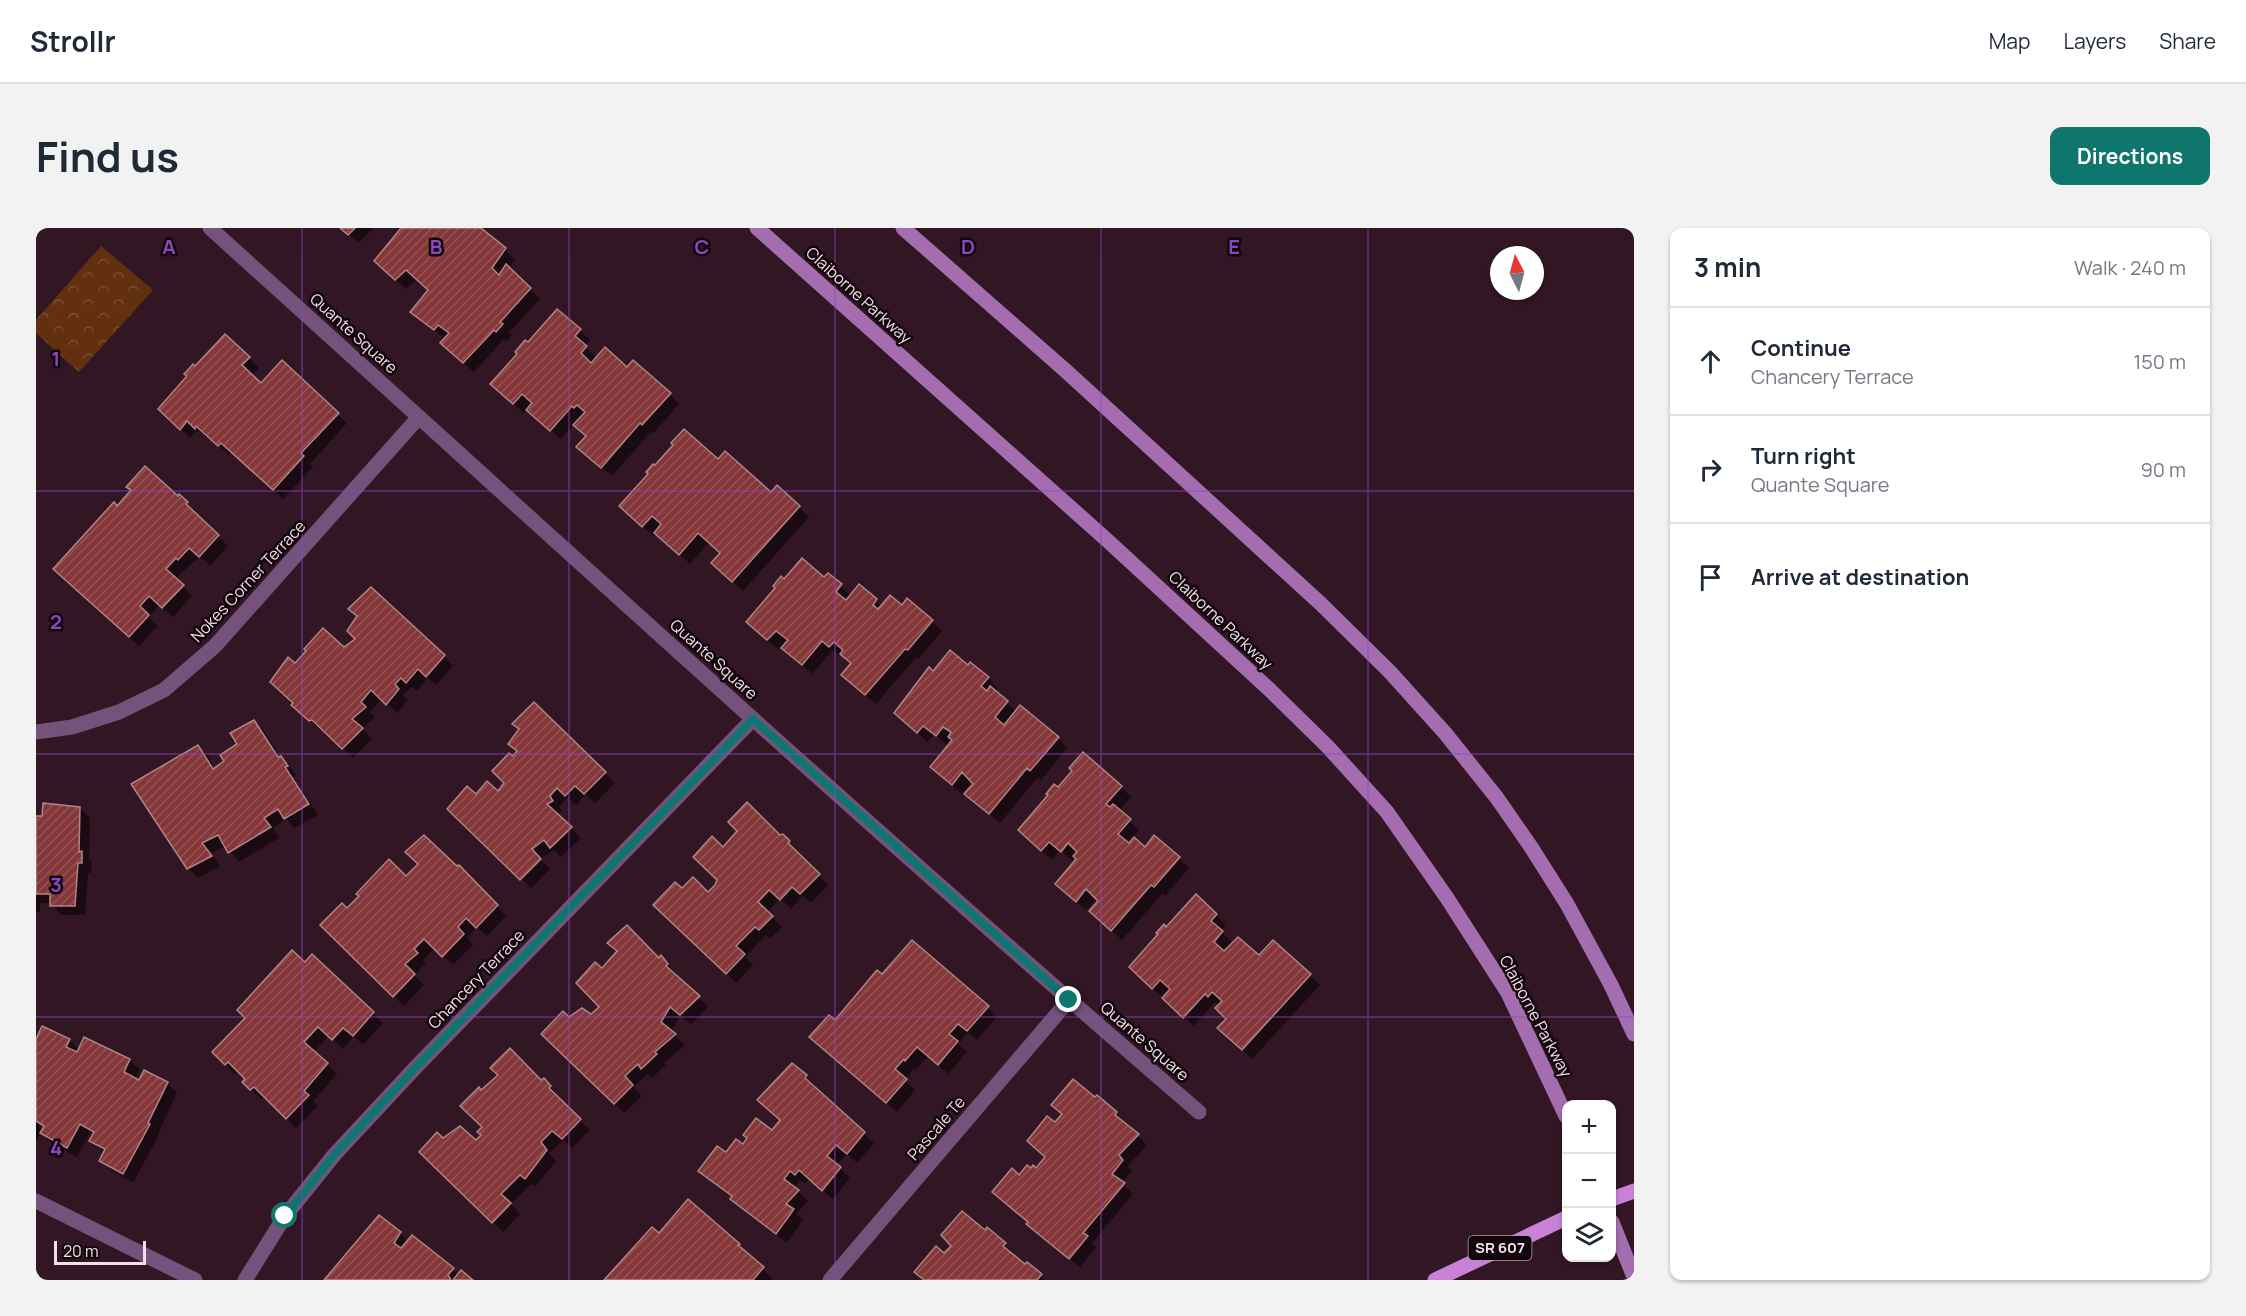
<!DOCTYPE html>
<meta charset="utf-8">
<style>
:root{--surface:#fff;--page:#f2f2f3;--text:#1f2937;--muted:#747a83;--line:#e0e1e3;--accent:#0f766e}
body{margin:0;font-family:Manrope,sans-serif;background:var(--page);color:var(--text)}
.controls{position:absolute;right:18px;bottom:18px;display:grid;overflow:hidden;border-radius:12px;box-shadow:0 2px 4px #0004}
.controls button{width:54px;height:54px;display:grid;place-items:center;padding:0;border:0;border-bottom:2px solid var(--line);background:var(--surface);color:var(--text);font:30px sans-serif}
.compass{position:absolute;left:1454px;top:18px;width:54px;height:54px;border-radius:50%;background:var(--surface);box-shadow:0 2px 4px #0004;rotate:354deg}
.scale{position:absolute;left:18px;bottom:15px;width:92px;box-sizing:border-box;padding-left:6px;border:3px solid #f3e0e8;border-top:0;font-size:16px;line-height:21px;white-space:nowrap;color:#f3e0e8;-webkit-text-stroke:4px #12060c;paint-order:stroke}
.stop{position:absolute;width:18px;height:18px;margin:-14px;border:4px solid #0f766e;border-radius:50%;background:#fff}
.stop.end{background:#0f766e;border-color:#fff;box-shadow:0 2px 6px #0008}
.list{margin:0;padding:0;list-style:none}
h2{display:flex;justify-content:space-between;align-items:center;height:78px;margin:0;padding:0 24px;font-size:26px}
h2 small{font-size:20px;font-weight:400;color:var(--muted)}
.list li{display:grid;grid-template-columns:39px 1fr auto;gap:18px;align-items:center;box-sizing:border-box;height:108px;padding:0 24px;border-top:2px solid var(--line)}
.list b{display:block;font-size:22px;white-space:nowrap}
.list p{margin:0;font-size:20px;white-space:nowrap;color:var(--muted)}
.list em{font-size:20px;font-style:normal;color:var(--muted)}
.icon{flex:none;width:33px;height:33px;fill:none;stroke:currentColor;stroke-width:2;stroke-linecap:round;stroke-linejoin:round}
.map{position:relative;flex:none;width:1598px;height:1052px;overflow:hidden;border-radius:12px}
header{display:flex;align-items:center;gap:36px;box-sizing:border-box;height:84px;padding:0 30px;background:var(--surface);border-bottom:2px solid var(--line)}
header strong{font-size:28px}
nav{display:flex;gap:33px;margin-inline-start:auto;font-size:21px}
.intro{display:flex;align-items:center;justify-content:space-between;box-sizing:border-box;height:144px;padding:0 36px}
h1{margin:0;font-size:42px}
.button{padding:15px 27px;border-radius:12px;background:var(--accent);color:#fff;font-size:21px;font-weight:700}
main{display:flex;gap:36px;padding:0 36px}
aside{flex:1;background:var(--surface);border-radius:12px;box-shadow:0 2px 4px #0004}
.map>svg:first-child{display:block}
.park{fill:url(#park-crowns)}
.shadow{fill:#0007}
.building{fill:url(#building-hatch);stroke:#ad8685;stroke-width:1.5}
.lines{fill:none;stroke-linecap:round;stroke-linejoin:round}
.street{stroke:#74527b;stroke-width:15}
.secondary{stroke:#a46daf;stroke-width:15}
.primary{stroke:#c881d7;stroke-width:15}
.route{stroke:#0f766e;stroke-width:8}
.grid{fill:none;stroke:#8d47c5;stroke-width:1.5;stroke-opacity:0.55}
.labels{text-anchor:middle;stroke-width:5;stroke-linejoin:round;paint-order:stroke}
.shield{fill:#12060c;stroke:#b09fa6;stroke-width:1.5}
.shield-label{font-size:15px;font-weight:bold;fill:#f3e0e8}
.street-label{font-size:16px;fill:#f3e0e8;stroke:#12060c}
.grid-label{font-size:20px;text-anchor:middle;font-weight:bold;fill:#8d47c5;stroke:#12060c;stroke-width:5;stroke-linejoin:round;paint-order:stroke}
</style>
<header>
<strong>Strollr</strong>
<nav><a>Map</a><a>Layers</a><a>Share</a></nav>
</header>
<div class="intro"><h1>Find us</h1><a class="button">Directions</a></div>
<main>
<div class="map">
<svg width="1598" height="1052" viewBox="0 0 1598 1052">
<defs>
<pattern id="park-crowns" width="20" height="18" patternUnits="userSpaceOnUse" patternTransform="scale(1.5)"><rect width="20" height="18" fill="#62300e"/><path d="M2 6a3 3 0 1 1 6 0M12 15a3 3 0 1 1 6 0" fill="none" stroke="#794e31"/></pattern>
<pattern id="building-hatch" width="6" height="6" patternUnits="userSpaceOnUse" patternTransform="scale(1.5)"><rect width="6" height="6" fill="#853638"/><path d="M-1 1l2-2M0 6l6-6M5 7l2-2" fill="none" stroke="#975355"/></pattern>
</defs>
<rect width="100%" height="100%" fill="#321624"/>
<path class="park" d="M65,18l52,44 -74,82 -43,-39v-13z"/>
<g class="shadow">
<path d="M305,0h32l-14,15z"/>
<path d="M367,0h76l36,31 -7,9 32,31 -31,34 3,2 -5,6 -3,-2 -30,33 -22,-19 -7,-14 -33,-27 18,-22 -13,-11 -11,10 -20,-19z"/>
<path d="M544,102l10,10 -6,6 13,12 30,11 43,25 9,10 -26,30 -2,-2 -39,44 -24,-20 -1,-19 -13,-13 -13,15 -34,-30 -3,4 -22,-19 26,-50z"/>
<path d="M213,130l10,10 -8,8 11,9 75,29 10,9 -37,41 3,3 -30,32 -51,-48 -3,4 -22,-20 -1,2 -8,-7 -8,8 -30,-29 35,-41z"/>
<path d="M682,233l53,33 28,13 10,10 -66,74 -20,-18 -2,-20 -12,-11 -19,22 -34,-31 -3,3 -22,-20z"/>
<path d="M143,269l18,16 -2,2 33,31 -18,20 -10,-10 -25,23 17,17 -19,21 -14,-12 -10,12 9,9 -19,20 -74,-67 52,-71z"/>
<path d="M792,347l23,21 8,-10 23,21h20l5,-7 35,31 -24,28 -2,-2 -40,47 -23,-20 -1,-20 -10,-10 -2,2 -7,-6 -21,24 -31,-28 -3,3 -20,-17 27,-51 39,-2z"/>
<path d="M308,421l100,7 9,10 -17,19 -8,-7 -11,13 -5,-4 -9,8 5,5 -11,13 -15,-14 -12,13 5,5 -13,12 10,10 -19,19 -30,-29 -3,1 -17,-15 -8,-50z"/>
<path d="M932,439l20,11 10,10 -4,4 23,20 41,26 9,10 -26,32 -3,-3 -38,46 -34,-29 9,-11 -3,-2 -10,13 -30,-27 16,-21 -14,-12 -6,8 -22,-19 27,-50z"/>
<path d="M498,476l81,79 -20,20 -9,-9 -10,11 -8,-8 -9,10 3,4 -6,3 25,24 -20,19 -7,-7 -14,9 10,10 -19,19 -82,-79 27,-13 22,-3 8,-9z"/>
<path d="M218,493l10,10 16,26 11,11 5,8 -3,1 25,38 -23,13 -9,-9 -13,9 6,10 -40,24 -13,-16 -15,7 9,13 -22,12 -10,-10 10,-121 10,9 7,13 11,-8z"/>
<path d="M1085,559l10,10 -12,14 20,19 -6,8 12,11 34,9 10,10 -24,28 -3,-2 -40,46 -21,-19 -1,-20 -3,-3 -11,12 -20,-17 12,-34 -3,-3 -3,4 -12,-10 -8,10 -23,-20 29,-51z"/>
<path d="M44,580l10,10 -1,42 3,3 -1,10h-3l-3,42h-24l-10,-12h-11v9h-4v-95h8z"/>
<path d="M746,608l17,16 -2,2 31,31 -17,18 -8,-7 -12,13 -11,-10 -13,14 15,14 -12,12 -4,-4 -21,22 8,8 -17,18 -71,-68 17,-24 26,3 8,-8 7,-37z"/>
<path d="M421,640l12,8 37,40 -19,20 -10,-9 -10,11 6,7 -20,20 -18,-17 -12,12 3,3 -12,12 10,10 -20,21 -82,-81 84,-47z"/>
<path d="M1180,687l10,10 -6,6 13,12 26,14 14,-15 47,43 -68,74 -23,-21 -1,-19 -13,-17 -21,24 -54,-49 27,-48z"/>
<path d="M573,715l50,17 2,-2 16,16 -2,2 33,31 -17,17 -11,-8 -9,16 14,13 -21,18 2,2 -14,13 -4,-4 -15,13 9,9 -18,17 -81,-79 26,-15 22,-3 10,-9 1,-37 16,-18z"/>
<path d="M276,728l71,67 -20,22 -9,-9 -11,13 -14,-14 -15,17 23,22 -24,27 5,5 -22,22 -32,-32 -3,3 -17,-17 3,-3 -8,-8 -4,3 -21,-22z"/>
<path d="M847,749l105,30 9,10 -20,23 -9,-8 -10,12 9,8 -19,22 -20,-18 -12,14 -2,-2 -9,12 10,10 -18,22 -76,-65 14,-25z"/>
<path d="M49,811l45,21 10,10 -5,9 5,3 27,1 10,10 -19,41 1,1 -26,48 -22,-13 -10,-10 4,-7 -14,-12 3,-6 -4,-2 -13,24 -26,-14 -10,-10 -5,8v-99l33,-2 11,11z"/>
<path d="M770,848l10,10 -2,2 60,55 -17,20 -10,-9 -11,11 14,13 -17,21 -24,-20 -4,5 -5,-4 -6,8 14,13 -12,13 7,6 -16,23 -45,-34 -9,-11 -33,-27 26,-17 46,-22 9,-12 -12,-10z"/>
<path d="M508,852l16,17 -2,2 32,31 -18,18 -9,-8 -14,13 7,8 -21,26 -4,-3 -20,20 9,10 -17,18 -82,-80 22,-12 33,2 6,-7 2,-7 -2,-36 59,-10z"/>
<path d="M1061,869l50,48 -19,21 4,5 -10,12 11,11 -41,49 4,4 -16,20 -42,-33 -9,-11 -35,-31 25,-15 17,-7 10,-13 9,-32 8,-10 -10,-10 42,-5z"/>
<path d="M652,973l51,44 33,33 -1,2h-165l53,-45z"/>
<path d="M949,1004l20,12 10,10 -2,2 32,24h-120l19,-25z"/>
<path d="M364,1005l8,9 4,-5 47,38 11,5h-144z"/>
</g>
<g class="building">
<path d="M304,0h15l-7,7z"/>
<path d="M365,0h80l25,20 -14,20 7,7 7,-11 25,24 -31,34 3,2 -7,8 -2,-2 -31,33 -23,-20 9,-10 -11,-8 -4,5 -24,-18 18,-22 -22,-20 -11,10 -21,-19z"/>
<path d="M521,81l24,20 -6,7 12,10 -6,7 10,10 14,-16 22,20 6,-7 38,33 -29,32 -2,-2 -39,45 -25,-21 10,-11 -13,-11 12,-13 -8,-7 -3,3 -2,-2 -22,25 -24,-21 6,-7 -10,-9 -9,10 -23,-20 27,-30 -2,-2 10,-12 3,2z"/>
<path d="M189,106l25,23 -8,8 19,18 21,-23 57,53 -38,40 3,3 -31,34 -52,-47 -3,3 -22,-20 -1,3 -8,-8 -7,9 -22,-21 29,-33 -3,-2 9,-10 2,2z"/>
<path d="M648,201l34,30 7,-8 46,41 6,-7 23,21 -68,76 -21,-19 9,-10 -22,-20 -19,22 -25,-22 7,-9 -9,-8 -10,11 -23,-21 29,-32 -2,-2 7,-8 2,1 18,-20 -2,-2z"/>
<path d="M109,238l33,30 1,-2 9,8 -2,2 33,31 -20,22 -10,-9 -11,12 -2,-2 -10,11 18,16 -22,23 -13,-12 -9,10 9,9 -20,22 -76,-68 61,-67 3,4 14,-16 -5,-3z"/>
<path d="M766,330l22,19 4,-4 14,11 -6,8 10,8 13,-16 18,15 -4,6 5,4 12,-14 12,10 5,-7 26,22 -25,30 -3,-1 -40,46 -24,-20 10,-12 -11,-9 3,-4 -9,-8 -5,5 -7,-6 -20,24 -21,-17 7,-8 -12,-9 -9,9 -21,-18 29,-34 -2,-2 8,-10 3,3z"/>
<path d="M335,359l74,68 -19,22 -8,-8 -12,14 -5,-5 -6,6 4,5 -13,16 -15,-15 -10,12 5,5 -14,12 11,9 -21,21 -30,-29 -3,1 -18,-16 2,-2 -23,-21 18,-25 7,6 11,-12 -2,-2 19,-21 21,19 11,-8 -8,-8 10,-15 -9,-7z"/>
<path d="M914,422l18,15 2,-3 19,15 -8,9 6,5 3,-5 18,15 -13,16 9,8 16,-20 39,32 -29,34 -3,-3 -38,46 -25,-20 9,-10 -11,-12 -10,13 -22,-18 22,-27 -4,-3 3,-5 -8,-5 -7,9 -13,-10 -6,7 -23,-20 35,-46 4,4z"/>
<path d="M498,474l72,70 -22,22 -9,-8 -10,10 -8,-8 -7,8 3,5 -6,3 25,23 -22,21 -6,-8 -12,9 9,10 -21,21 -73,-71 20,-23 9,8 11,-13 11,10 6,-8 -12,-12 17,-18 4,3 4,-5 -9,-7 11,-15 -7,-5z"/>
<path d="M218,492l24,37 3,-1 7,10 -3,1 24,37 -25,15 -6,-10 -14,9 7,9 -43,26 -10,-18 -16,8 10,13 -25,13 -56,-85 67,-39 15,24 11,-8 -4,-6 17,-11 -7,-11z"/>
<path d="M1047,524l39,34 -16,18 4,3 3,-3 18,15 -13,15 11,9 5,-6 11,10 9,-12 26,22 -26,30 -3,-2 -40,46 -22,-20 9,-10 -12,-12 -10,13 -21,-18 21,-25 -3,-3 4,-4 -9,-9 -7,9 -12,-10 -8,9 -23,-21 30,-35 -2,-1 8,-10 4,3 14,-16 -3,-3z"/>
<path d="M711,574l33,33 3,-1 7,7 -2,2 32,31 -20,20 -8,-7 -12,13 -11,-10 -11,12 15,14 -14,14 -4,-3 -19,19 9,8 -19,20 -73,-69 22,-23 7,6 11,-11 15,15 7,-7 2,-5 -24,-23 19,-21 11,11 14,-16 -9,-9z"/>
<path d="M7,575l37,4 -1,45 3,-1v12h-4l-3,43h-25v-12h-14v-78h6z"/>
<path d="M388,607l33,31 2,-1 39,40 -22,23 -10,-10 -8,9 6,7 -22,23 -18,-18 -10,10 4,4 -13,11 10,10 -22,23 -73,-72 22,-22 5,5 12,-12 -3,-2 33,-35 17,17 12,-12 -13,-12z"/>
<path d="M1160,666l21,20 -6,7 12,10 -9,11 10,9 14,-14 21,18 14,-15 38,34 -69,76 -25,-22 9,-9 -11,-11 7,-7 -10,-9 -4,5 -3,-3 -22,24 -21,-20 8,-9 -10,-9 -8,9 -23,-22 29,-33 -2,-1 8,-9 2,3z"/>
<path d="M591,697l32,33 2,-3 7,9 -2,2 34,30 -20,19 -10,-8 -9,15 15,12 -21,18 2,2 -16,15 -3,-5 -13,12 8,9 -19,19 -73,-70 22,-23 6,6 13,-9 9,6 8,-7 -23,-24 19,-21 7,6 15,-17 -10,-8z"/>
<path d="M876,712l77,66 -22,25 -9,-7 -9,10 9,7 -20,24 -21,-18 -12,14 -1,-2 -9,10 12,10 -21,24 -77,-66 20,-22 6,5 42,-50 5,4z"/>
<path d="M256,722l13,12 7,-8 62,58 -21,24 -10,-8 -11,12 -14,-13 -14,15 24,21 -24,28 5,4 -23,24 -32,-32 -4,3 -8,-8 3,-3 -17,-17 -3,3 -13,-13 33,-34 -8,-8z"/>
<path d="M6,798l28,13 -4,8 11,5 7,-15 46,22 -6,13 15,8 5,-10 24,12 -20,41 2,1 -27,50 -24,-13 6,-12 -16,-8 5,-9 -14,-8 -13,24 -27,-15 4,-7 -8,-5v-82z"/>
<path d="M474,820l31,32 3,-2 7,8 -2,2 32,31 -19,20 -10,-8 -11,11 6,8 -22,29 -5,-4 -19,19 10,9 -19,20 -73,-71 18,-20 6,6 17,-12 16,14 5,-5 -4,-3 5,-5 -22,-21 19,-19 2,3 17,-15 -8,-7z"/>
<path d="M756,835l15,12 -2,3 60,54 -18,22 -11,-9 -9,11 14,11 -19,24 -23,-21 -4,5 -5,-4 -6,8 15,11 -13,14 8,5 -18,25 -46,-35 2,-3 -34,-25 19,-25 9,6 10,-13 7,5 4,-6 -4,-3 13,-17 16,12 8,-10 -23,-20z"/>
<path d="M1037,851l22,18 2,-2 20,17 -2,3 24,19 -20,21 4,5 -11,14 13,9 -42,50 5,3 -19,23 -43,-35 2,-2 -36,-30 20,-24 7,7 8,-10 4,3 2,-3 3,3 9,-11 -18,-16 20,-25 8,6 7,-8 -11,-9z"/>
<path d="M652,971l52,45 -2,1 26,22 -11,13h-149l48,-53 7,6z"/>
<path d="M926,983l23,19 2,-3 19,16 -3,3 22,18 2,-2 15,12 -5,6h-113l-10,-8 22,-26 8,7 7,-7 -10,-11z"/>
<path d="M343,987l22,17 -7,11 7,5 11,-13 42,33 -6,7 3,5h-127z"/>
<path d="M425,1042l12,10h-20z"/>
</g>
<g class="lines">
<g class="street">
<path d="M174,0c328,296 654,596 989,884"/>
<path d="M0,504l36,-5 47,-15 45,-22 51,-44 204,-229"/>
<path d="M0,973l159,79"/>
<path d="M209,1052l40,-64 50,-62 80,-86 338,-349"/>
<path d="M794,1052l239,-280"/>
</g>
<g class="secondary">
<path d="M721,0l351,313 163,150 57,56 59,65 60,86 61,95 58,123"/>
<path d="M867,0l163,143 255,233 69,68 55,61 52,65 34,49 36,57 44,81 23,49"/>
<path d="M1576,994l22,55"/>
</g>
<g class="primary">
<path d="M1576,971l22,-8"/>
<path d="M1399,1052l131,-62"/>
</g>
</g>
<g class="lines">
<path class="route" d="M249,988l50,-62 80,-86 338,-349 316,281"/>
</g>
<path class="grid" d="M266,0v1052M533,0v1052M799,0v1052M1065,0v1052M1332,0v1052M0,263h1598M0,526h1598M0,789h1598"/>
<g class="labels">
<rect class="shield" x="1432.5" y="1008" width="63" height="24" rx="4.5"/>
<g class="shield-label">
<text x="1464" y="1025">SR 607</text>
</g>
<g class="street-label">
<text transform="translate(823 67) rotate(42)" y="6">Claiborne Parkway</text>
<text transform="translate(318 105) rotate(42)" y="6">Quante Square</text>
<text transform="translate(212 353) rotate(-47)" y="6">Nokes Corner Terrace</text>
<text transform="translate(1185 392) rotate(43)" y="6">Claiborne Parkway</text>
<text transform="translate(678 431) rotate(42)" y="6">Quante Square</text>
<text transform="translate(440 751) rotate(-46)" y="6">Chancery Terrace</text>
<text transform="translate(1500 788) rotate(62)" y="6">Claiborne Parkway</text>
<text transform="translate(1109 813) rotate(41)" y="6">Quante Square</text>
<text transform="translate(900 900) rotate(-49)" y="6">Pascale Te</text>
</g>
</g>
<g class="grid-label">
<text x="133" y="26">A</text>
<text x="400" y="26">B</text>
<text x="666" y="26">C</text>
<text x="932" y="26">D</text>
<text x="1198" y="26">E</text>
<text x="20" y="138">1</text>
<text x="20" y="401">2</text>
<text x="20" y="664">3</text>
<text x="20" y="927">4</text>
</g>
</svg>
<div class="controls">
<button>+</button>
<button>−</button>
<button><svg class="icon" aria-label="layers" viewBox="0 0 24 24"><path d="M12 4l9 5-9 5-9-5zM3 14l9 5 9-5"/></svg></button>
</div>
<svg class="compass" viewBox="-18 -18 36 36"><path d="M0-13l5 13h-10z" fill="#e53935"/><path d="M0 13l5-13h-10z" fill="#747a83"/></svg>
<div class="scale">20 m</div>
<div class="stop" style="left:249px;top:988px"></div>
<div class="stop end" style="left:1033px;top:772px"></div>
</div>
<aside>
<h2>3 min<small>Walk · 240 m</small></h2>
<ul class="list">
<li><svg class="icon" aria-label="ahead" viewBox="0 0 24 24"><path d="M12 20V5M6 11l6-6 6 6"/></svg><div><b>Continue</b><p>Chancery Terrace</p></div><em>150 m</em></li>
<li><svg class="icon" aria-label="right" viewBox="0 0 24 24"><path d="M7 20v-9h11M14 6l5 5-5 5"/></svg><div><b>Turn right</b><p>Quante Square</p></div><em>90 m</em></li>
<li><svg class="icon" aria-label="arrive" viewBox="0 0 24 24"><path d="M6 21V4h12l-3 4 3 4H6"/></svg><div><b>Arrive at destination</b></div></li>
</ul>
</aside>
</main>
